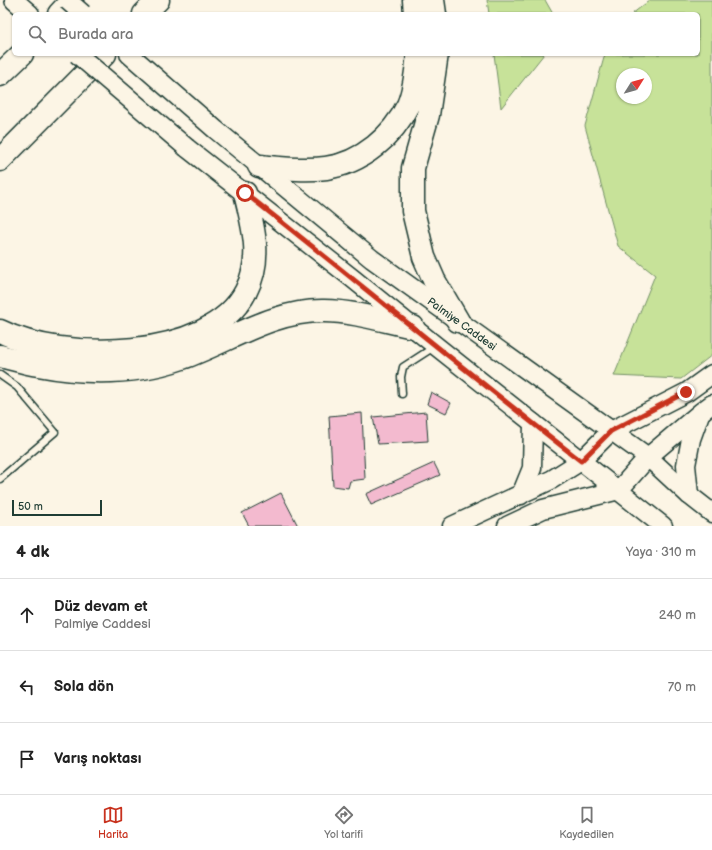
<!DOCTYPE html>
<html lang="tr">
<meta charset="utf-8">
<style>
:root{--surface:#fff;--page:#f2f2f2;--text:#222;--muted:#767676;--line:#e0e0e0;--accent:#c8321e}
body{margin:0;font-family:"Balsamiq Sans",sans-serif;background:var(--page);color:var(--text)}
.compass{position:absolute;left:616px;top:68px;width:36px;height:36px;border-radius:50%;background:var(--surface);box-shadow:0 1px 3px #0004;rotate:53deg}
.scale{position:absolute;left:12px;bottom:10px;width:90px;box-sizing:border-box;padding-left:4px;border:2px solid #1f3d34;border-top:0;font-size:11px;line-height:14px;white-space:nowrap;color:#1f3d34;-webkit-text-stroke:3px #fcf5e5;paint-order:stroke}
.stop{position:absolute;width:12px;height:12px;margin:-9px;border:3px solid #c8321e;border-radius:50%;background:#fff}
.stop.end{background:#c8321e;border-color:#fff;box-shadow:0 1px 4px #0008}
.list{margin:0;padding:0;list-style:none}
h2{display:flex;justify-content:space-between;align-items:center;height:52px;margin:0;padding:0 16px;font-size:17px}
h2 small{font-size:13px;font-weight:400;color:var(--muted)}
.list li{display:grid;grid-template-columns:26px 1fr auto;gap:12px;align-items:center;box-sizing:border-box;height:72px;padding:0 16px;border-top:1px solid var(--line)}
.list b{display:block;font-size:15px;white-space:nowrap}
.list p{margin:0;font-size:13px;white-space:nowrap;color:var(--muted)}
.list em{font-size:13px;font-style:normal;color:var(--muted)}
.icon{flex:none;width:22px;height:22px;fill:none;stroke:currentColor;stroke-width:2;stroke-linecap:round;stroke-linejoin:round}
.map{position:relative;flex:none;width:712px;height:526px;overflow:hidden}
.search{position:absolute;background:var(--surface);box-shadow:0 1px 3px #0004;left:12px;right:12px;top:12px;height:44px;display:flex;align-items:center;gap:10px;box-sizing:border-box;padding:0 14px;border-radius:6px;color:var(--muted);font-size:15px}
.sheet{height:268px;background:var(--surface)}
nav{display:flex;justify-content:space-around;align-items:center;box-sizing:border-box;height:56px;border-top:1px solid var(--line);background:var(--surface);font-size:11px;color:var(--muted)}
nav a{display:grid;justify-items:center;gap:2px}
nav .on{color:var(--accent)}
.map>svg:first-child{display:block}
.green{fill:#c7e299;stroke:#739066;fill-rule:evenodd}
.building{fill:#f3bacf;stroke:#1f3d34}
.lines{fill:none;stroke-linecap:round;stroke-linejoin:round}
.lane-casing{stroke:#1f3d34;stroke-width:9}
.secondary-casing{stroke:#1f3d34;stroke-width:21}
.highway-casing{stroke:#1f3d34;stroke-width:25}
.lane{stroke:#fcf5e5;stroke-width:6}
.secondary{stroke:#fcf5e5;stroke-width:18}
.highway{stroke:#fcf5e5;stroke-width:22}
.secondary-bridge-casing{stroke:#1f3d34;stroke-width:21;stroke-linecap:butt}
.secondary-bridge{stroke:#fcf5e5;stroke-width:18}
.route{stroke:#c8321e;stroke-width:5}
.labels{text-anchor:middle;stroke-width:3;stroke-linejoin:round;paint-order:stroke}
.street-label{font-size:11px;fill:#1f3d34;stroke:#fcf5e5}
</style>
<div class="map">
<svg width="712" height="526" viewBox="0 0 712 526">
<rect width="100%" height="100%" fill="#fcf5e5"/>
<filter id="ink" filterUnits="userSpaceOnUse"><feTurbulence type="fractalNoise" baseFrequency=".025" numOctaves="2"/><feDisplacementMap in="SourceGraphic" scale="8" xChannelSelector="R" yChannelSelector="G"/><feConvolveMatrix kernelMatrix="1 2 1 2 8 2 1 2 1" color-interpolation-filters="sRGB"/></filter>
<g filter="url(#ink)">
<g class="green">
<path d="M487,0h58l8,14h-64z"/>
<path d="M650,0h62v355l-31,24 -67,-3 41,-101 -37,-29 -33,-120 20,-72h93v-40h-66zM622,74h24v24h-24z"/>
<path d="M494,54h50l-43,54z"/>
</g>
<g class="building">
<path d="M431,392l20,11 -5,10 -19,-9z"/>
<path d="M426,412l2,29 -50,3 -5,-27z"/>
<path d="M362,413l3,66 -15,2 -2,7 -15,-2 -4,-70z"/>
<path d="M434,463l6,12 -69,30 -5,-11z"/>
<path d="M281,493l17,33h-49l-7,-13z"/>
</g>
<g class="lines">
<defs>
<g id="lane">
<path d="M0,375l17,12 38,45 -55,47"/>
<path d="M402,394l-1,-17 2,-10 31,-20"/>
</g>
<g id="secondary">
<path d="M14,0l16,14"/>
<path id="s1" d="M129,54l87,76 156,129 276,198 41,38 23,18"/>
<path d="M187,148l165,130 84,68 227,180"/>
<path d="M521,495l11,-27 1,-45"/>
<path d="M689,495l-3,-30 5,-26 9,-25"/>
<path d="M452,526l99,-46 30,-19 30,-30 76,-39 25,-18"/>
<path d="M507,526l36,-17 76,-19 29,-33 53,-45 11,-8"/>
</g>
<g id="highway">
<path d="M414,0l1,14"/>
<path d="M433,0l2,14"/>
<path d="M59,14l13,-14"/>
<path d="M144,14l14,-14"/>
<path d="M437,54l-9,61 -15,53v43l11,46 10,23 24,41"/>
<path d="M0,75l22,-21"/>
<path d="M0,160l105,-106"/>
<path d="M259,166c22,2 45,5 67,2 36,-5 67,-32 82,-63 7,-16 8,-34 10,-51"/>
<path d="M0,331c61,31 210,31 246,-40 17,-33 7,-64 -1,-98"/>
<path d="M0,356c13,3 25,7 38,9 47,9 98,9 144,-7 46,-16 91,-48 142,-47 29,0 60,10 89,16"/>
</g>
</defs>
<use href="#lane" class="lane-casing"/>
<use href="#secondary" class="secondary-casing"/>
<use href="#highway" class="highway-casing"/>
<use href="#lane" class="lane"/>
<use href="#secondary" class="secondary"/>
<use href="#highway" class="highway"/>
<defs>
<g id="secondary-bridge">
<path d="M67,0l16,14"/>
<path d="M77,54l110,94"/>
</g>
</defs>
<use href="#secondary-bridge" class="secondary-bridge-casing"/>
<use href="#secondary-bridge" class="secondary-bridge"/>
</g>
</g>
<g class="lines" filter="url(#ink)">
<path class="route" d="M245,193c113,89 223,180 336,268l30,-30 75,-39"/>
</g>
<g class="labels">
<g class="street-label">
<text dy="4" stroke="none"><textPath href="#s1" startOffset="429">Palmiye Caddesi</textPath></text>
</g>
</g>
</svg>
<svg class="compass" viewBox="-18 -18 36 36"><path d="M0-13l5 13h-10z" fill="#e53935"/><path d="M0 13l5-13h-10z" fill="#767676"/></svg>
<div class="scale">50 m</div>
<div class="stop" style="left:245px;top:193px"></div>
<div class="stop end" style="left:686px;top:392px"></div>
<div class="search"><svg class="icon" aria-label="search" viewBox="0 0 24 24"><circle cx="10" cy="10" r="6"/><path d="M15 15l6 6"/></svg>Burada ara</div>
</div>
<section class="sheet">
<h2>4 dk<small>Yaya · 310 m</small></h2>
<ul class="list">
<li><svg class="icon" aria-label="ahead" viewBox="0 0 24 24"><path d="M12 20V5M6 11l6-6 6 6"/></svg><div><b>Düz devam et</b><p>Palmiye Caddesi</p></div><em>240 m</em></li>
<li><svg class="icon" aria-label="left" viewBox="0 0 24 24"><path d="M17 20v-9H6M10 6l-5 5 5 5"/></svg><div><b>Sola dön</b></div><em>70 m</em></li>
<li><svg class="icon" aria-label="arrive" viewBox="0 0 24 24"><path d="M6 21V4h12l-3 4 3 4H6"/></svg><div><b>Varış noktası</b></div></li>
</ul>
</section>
<nav>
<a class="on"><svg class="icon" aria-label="map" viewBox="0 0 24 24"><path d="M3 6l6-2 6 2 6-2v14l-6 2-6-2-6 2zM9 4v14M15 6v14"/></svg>Harita</a>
<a><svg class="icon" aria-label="directions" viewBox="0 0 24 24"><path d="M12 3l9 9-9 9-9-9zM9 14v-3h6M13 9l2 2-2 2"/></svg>Yol tarifi</a>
<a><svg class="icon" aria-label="saved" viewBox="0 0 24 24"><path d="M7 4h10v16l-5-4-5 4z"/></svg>Kaydedilen</a>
</nav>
